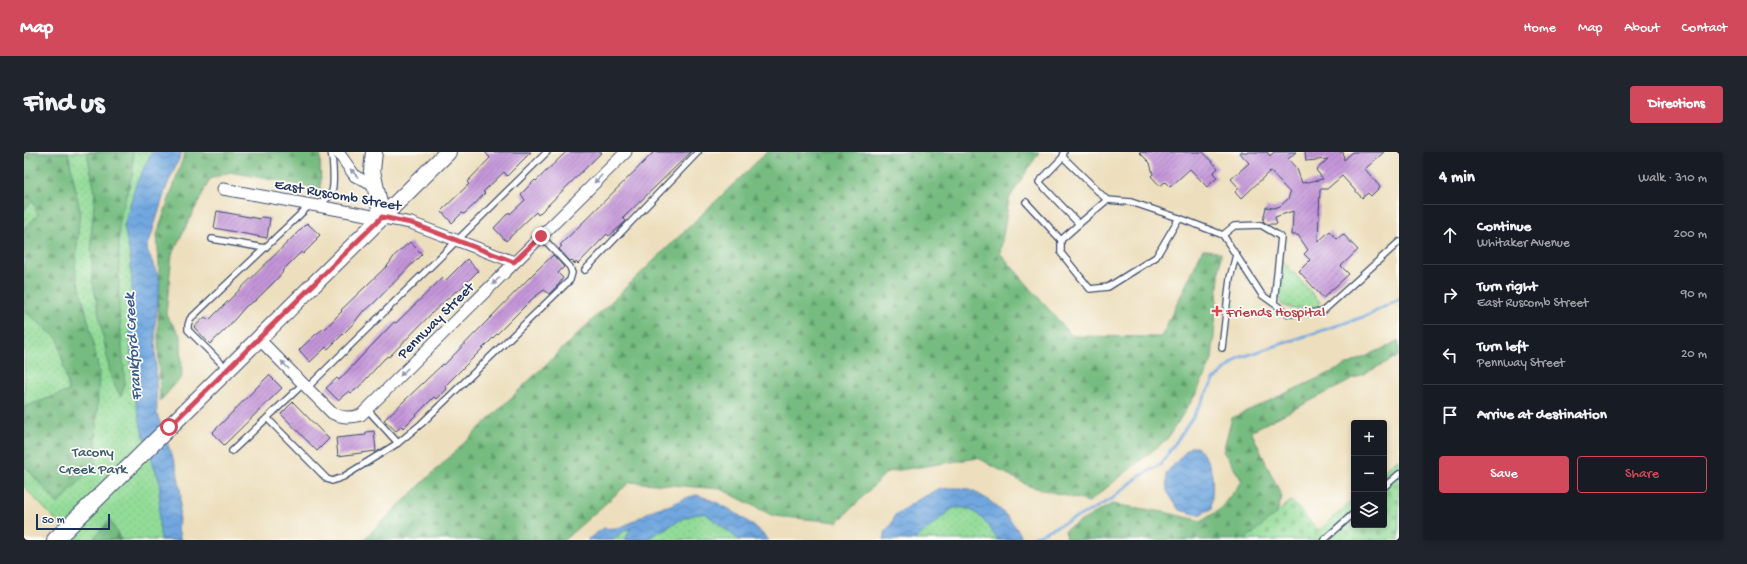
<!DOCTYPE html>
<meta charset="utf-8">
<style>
:root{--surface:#171b24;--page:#20242c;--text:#f1f3f6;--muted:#9ea1a6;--line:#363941;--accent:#d1495b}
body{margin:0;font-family:"Gochi Hand",sans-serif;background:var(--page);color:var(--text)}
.controls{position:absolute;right:12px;bottom:12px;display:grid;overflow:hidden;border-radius:4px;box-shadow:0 2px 6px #0003}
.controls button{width:36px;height:36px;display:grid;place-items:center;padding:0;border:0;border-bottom:1px solid var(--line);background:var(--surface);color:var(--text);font:20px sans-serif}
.scale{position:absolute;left:12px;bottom:10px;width:74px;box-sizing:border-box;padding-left:4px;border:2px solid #1b2f5e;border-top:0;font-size:11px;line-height:14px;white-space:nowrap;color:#1b2f5e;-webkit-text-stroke:3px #fdfcf7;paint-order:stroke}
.stop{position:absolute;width:12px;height:12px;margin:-9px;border:3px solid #d1495b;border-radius:50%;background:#fff}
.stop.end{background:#d1495b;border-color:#fff;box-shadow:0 1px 4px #0008}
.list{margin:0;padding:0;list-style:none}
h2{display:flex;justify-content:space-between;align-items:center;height:52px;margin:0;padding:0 16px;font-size:17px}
h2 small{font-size:13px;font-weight:400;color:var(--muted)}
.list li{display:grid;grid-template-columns:26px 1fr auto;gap:12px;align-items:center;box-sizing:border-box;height:60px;padding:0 16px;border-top:1px solid var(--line)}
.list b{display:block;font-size:15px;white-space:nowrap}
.list p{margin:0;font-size:13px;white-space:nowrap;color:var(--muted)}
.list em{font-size:13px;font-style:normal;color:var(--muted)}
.actions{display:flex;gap:8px;padding:12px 16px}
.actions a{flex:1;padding:9px 0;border:1px solid var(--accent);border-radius:4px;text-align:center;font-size:14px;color:var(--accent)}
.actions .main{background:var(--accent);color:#fff}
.icon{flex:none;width:22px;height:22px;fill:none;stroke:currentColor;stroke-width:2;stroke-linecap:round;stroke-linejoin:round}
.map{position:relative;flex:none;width:1375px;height:388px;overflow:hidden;border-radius:4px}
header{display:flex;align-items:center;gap:24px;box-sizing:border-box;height:56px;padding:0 20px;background:var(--accent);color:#fff}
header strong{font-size:19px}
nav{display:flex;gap:22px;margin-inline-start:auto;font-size:14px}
.intro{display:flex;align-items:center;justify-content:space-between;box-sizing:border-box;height:96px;padding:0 24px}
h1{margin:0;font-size:28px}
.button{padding:10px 18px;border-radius:4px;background:var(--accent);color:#fff;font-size:14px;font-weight:700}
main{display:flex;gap:24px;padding:0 24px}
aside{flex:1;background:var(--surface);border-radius:4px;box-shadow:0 2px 6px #0003}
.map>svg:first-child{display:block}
.grass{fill:url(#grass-dots);stroke:#57867b}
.forest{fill:url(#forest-firs);stroke:#48766f}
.cemetery{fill:url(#cemetery-stones);stroke:#57867b}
.water{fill:url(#water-waves);stroke:#466b9e}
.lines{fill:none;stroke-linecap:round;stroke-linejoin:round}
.stream{stroke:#71a7df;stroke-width:3}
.building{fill:url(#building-hatch)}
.lane-casing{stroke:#3a496c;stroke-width:8}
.street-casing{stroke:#3a496c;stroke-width:13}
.secondary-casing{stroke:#3a496c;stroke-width:18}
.lane{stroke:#fff;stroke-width:5.5}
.street{stroke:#fff;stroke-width:11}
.secondary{stroke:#fff;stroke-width:16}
.oneway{fill:#8d97ae}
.route{stroke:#d1495b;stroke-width:5}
.health-dot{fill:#e0444e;stroke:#fdfcf7;stroke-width:1.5}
.labels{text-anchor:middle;stroke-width:3.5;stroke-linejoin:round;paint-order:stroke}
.street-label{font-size:15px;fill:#1b2f5e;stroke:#fdfcf7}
.health-label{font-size:15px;fill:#be3a42;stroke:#fdfcf7;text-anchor:start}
.park-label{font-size:15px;fill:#395a6c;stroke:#fdfcf7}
.water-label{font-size:16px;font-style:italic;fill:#39598b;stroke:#fdfcf7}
</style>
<header>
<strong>Map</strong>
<nav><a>Home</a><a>Map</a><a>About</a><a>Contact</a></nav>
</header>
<div class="intro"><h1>Find us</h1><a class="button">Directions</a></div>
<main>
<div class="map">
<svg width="1375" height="388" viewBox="0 0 1375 388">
<defs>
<pattern id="grass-dots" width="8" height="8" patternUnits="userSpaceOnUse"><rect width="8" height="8" fill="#93dc98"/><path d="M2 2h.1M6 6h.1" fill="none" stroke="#7ebd85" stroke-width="1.8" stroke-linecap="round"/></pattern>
<pattern id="forest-firs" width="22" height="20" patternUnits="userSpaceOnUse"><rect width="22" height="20" fill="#76bc80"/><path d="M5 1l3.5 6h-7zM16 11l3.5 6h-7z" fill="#60996c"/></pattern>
<pattern id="cemetery-stones" width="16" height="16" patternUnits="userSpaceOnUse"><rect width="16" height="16" fill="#93dc98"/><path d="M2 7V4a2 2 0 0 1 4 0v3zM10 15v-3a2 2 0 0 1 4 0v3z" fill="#7ebd85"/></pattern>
<pattern id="water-waves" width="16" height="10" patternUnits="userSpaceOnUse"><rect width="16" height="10" fill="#71a7df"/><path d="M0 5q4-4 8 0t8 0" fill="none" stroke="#5c88b8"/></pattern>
<pattern id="building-hatch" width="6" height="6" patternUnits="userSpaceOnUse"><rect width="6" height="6" fill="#c394d8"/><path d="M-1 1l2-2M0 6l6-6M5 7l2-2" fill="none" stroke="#9e79b2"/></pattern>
</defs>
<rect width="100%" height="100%" fill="#fdfcf7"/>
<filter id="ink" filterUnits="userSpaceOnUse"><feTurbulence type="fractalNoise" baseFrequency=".025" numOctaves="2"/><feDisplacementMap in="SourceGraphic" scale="8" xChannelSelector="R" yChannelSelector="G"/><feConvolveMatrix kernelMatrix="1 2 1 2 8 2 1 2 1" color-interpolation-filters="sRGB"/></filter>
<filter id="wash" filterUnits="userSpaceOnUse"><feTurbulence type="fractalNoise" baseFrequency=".012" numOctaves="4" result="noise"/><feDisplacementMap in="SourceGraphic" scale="16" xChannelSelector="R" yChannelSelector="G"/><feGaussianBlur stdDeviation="0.9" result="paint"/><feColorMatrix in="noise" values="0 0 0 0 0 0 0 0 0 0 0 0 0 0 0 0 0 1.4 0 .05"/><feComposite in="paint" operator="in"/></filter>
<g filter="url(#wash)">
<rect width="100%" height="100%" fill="#eddfbd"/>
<g class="grass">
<path d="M0,0h145l-28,68 8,165 30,155h-104l-51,-53z"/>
<path d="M1257,107l40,44 -3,3 -25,3 -11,-4 -3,-7z"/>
<path d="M942,345l49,43h-109z"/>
<path d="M675,348l57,40h-159z"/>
</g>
<g class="forest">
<path d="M0,0h44l12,59 -5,58 15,59 9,43 -4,93 -37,40 -34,-39v-58l45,-16 -11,-52 -34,-29v-81l14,-14 -5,-15 -9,10z"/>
<path d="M63,0h46v20l-14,49v88l6,74 -4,14 -10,-19 -18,-95 -2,-45 4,-45z"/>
<path d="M161,0h135l1,37 -91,-17 -20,7 -38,75 -6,61 15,21 1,41 -22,24 -2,-64 1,-73 -2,-30z"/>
<path d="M743,0h272l-30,47 -9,54 72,83 89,1 42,-88 18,4 -9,107 -16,34 -29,45 -78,63 -60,-16 -51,-28 -91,14 -49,50 -65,-6 -52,-27 -91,-7 -66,58h-201z"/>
<path d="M1375,189v15l-148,75 31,66 -14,43h-202l-1,-10 47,-26 52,8 38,9 17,-11 23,-29 -19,-30 9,-33z"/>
<path d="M86,368l11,20h-29z"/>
</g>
<path class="cemetery" d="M1375,306v82h-154l46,-39 28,30 35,-32v26h30v-54z"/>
<g class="water">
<path d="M128,0h30l-16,36 -19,61 13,32 -5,45 2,88 20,56 4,25 -3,34 3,11h-20l-2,-17 1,-40 -18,-52 -9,-42 -3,-61 2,-44 -2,-28 -6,-30 12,-42z"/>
<path d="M1166,295h7c19,19 16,36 14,62l-12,6 -20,-5 -12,-19 -1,-18z"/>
<path d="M926,336c5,0 11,0 16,1 23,7 47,29 57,51h-25c-11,-16 -24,-38 -46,-31l-38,31h-30l2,-10 5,-5 4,-10 21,-14 21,-11z"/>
<path d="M673,343c27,8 52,25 72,45h-30l-34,-27 -8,1 -15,5 -37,21h-20l6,-12 -9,4 -9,8h-26l17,-12c20,3 32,-10 49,-18 4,-2 10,-3 15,-4 11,-4 17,-9 29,-11z"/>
</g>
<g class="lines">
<path class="stream" d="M1004,388l64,-30 21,-12 24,-20 24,-14 32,-47 21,-37 25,-22 130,-43 30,-16"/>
</g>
<g id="blocks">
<g class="building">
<path d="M461,0h46l-24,24 -3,-4 -21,20 2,1 -10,11 -11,10 -2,-1 -10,10 -11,-12 28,-27 -2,-2 23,-24z"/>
<path d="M542,0h36l-64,63 -2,-3 -30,29 -12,-13 15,-16 1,2 15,-14 -4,-6 14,-14 1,1z"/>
<path d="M630,0h37l-68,66 3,3 -5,5 -12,10 -2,-2 -29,30 -2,-2 -1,2 -4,-4 -1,1 -11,-12 3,-3 -2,-1z"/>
<path d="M1115,0h64l15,16 -5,5 4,5 -10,9 -17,-18 -20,18 -5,-5 -5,4 -9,-10 2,-2 -3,-11z"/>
<path d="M1215,0h28l3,4 4,-4h22l-8,7 9,10 5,14 21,-4 -7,-9 12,-11 -22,2 -1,-9h38l1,8 9,-8h31l-19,17 15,18 -9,9 -3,-3 -6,5 -20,-22 -15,13h-7l-2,53 12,-11 7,8 6,-5 15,16 -17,16 8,8 -26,24 -24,-27 11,-11 -6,-6 4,-4 -10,-15h-6l1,-24 -18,6 2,7h-10l-4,-3 3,-14 8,1 6,-2 8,-7 2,-6 -20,-22 -29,28 -6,-7 4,-4 -8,-9 18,-16z"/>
<path d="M193,59l43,8 1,-2 9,1 -3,20 -53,-10z"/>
<path d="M283,71l13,12 -4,4 1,1 -14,14 -1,-2 -4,3 -16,16 1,1 -8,9 -19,19 -10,6 -18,21 -18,17 -16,-17 11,-10 4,3z"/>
<path d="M386,90l12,12 -47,48 -10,9 -1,-1 -10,13 -26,26 -2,-2 -16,15 -11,-12 1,-1 15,-14 8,-6 1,1 18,-19 -1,-1 48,-46 6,-9z"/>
<path d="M529,103l11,12 -6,6 5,5 -4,6 -10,10 -5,-4 -12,9 -87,87 2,3 -10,10 -3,-2 -31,31 -1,-2 -6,5 -12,-11 59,-56 1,1 90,-92z"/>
<path d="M443,107l11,12 -21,21 -1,-1 -22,20 -45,46 -1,-1 -4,3 -26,29 -7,5 -2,-2 -11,9 -12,-12 11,-10 2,2 55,-58 2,1 47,-46 3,3z"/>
<path d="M245,223l13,13 -58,57 -12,-12z"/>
<path d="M269,250l36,37 -12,12 -36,-37z"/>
<path d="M350,279l2,20 -38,5 -2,-18 30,-3v-3z"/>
</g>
</g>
</g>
<g filter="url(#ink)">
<use href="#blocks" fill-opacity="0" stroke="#3a496c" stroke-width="1"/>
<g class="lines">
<defs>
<g id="lane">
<path d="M1039,5l44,43 -28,24 -40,-42 24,-25 1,-5"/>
<path d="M1002,50l35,38 18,-16"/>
<path d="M293,52c5,-2 11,-5 14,-10 4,-7 2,-33 0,-42"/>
<path d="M1155,66l44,17"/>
<path d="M188,87l53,9"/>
<path d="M1037,88v13l29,36 18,-2 48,-30 23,-39 -48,-16 -24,-2"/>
<path d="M561,118l113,-118"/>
<path d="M1250,151l7,-66 -20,-12 -27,1 -11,9 39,60 27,19 33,-2 77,-70"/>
<path d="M1198,196l8,-70 6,-23"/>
<path d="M202,216l-38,-38v-5l2,-6 120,-114"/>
<path d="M283,236l240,-236"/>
<path d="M343,257l31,34"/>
<path d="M243,266l60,61 5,2 11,-4 55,-34 23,-19 149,-144 2,-7 -2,-6 -29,-31"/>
<path d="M208,299l71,-67"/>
<path d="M1360,335l15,-13"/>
<path d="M1300,388l30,-27"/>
</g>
<g id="street">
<path d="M314,0l17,24 21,11"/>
<path d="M199,37l188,34 103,39"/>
<path d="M235,187l73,74c10,5 18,5 29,2l265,-263"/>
</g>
<g id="secondary">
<path d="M350,0l-2,19 10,46"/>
<path d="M31,388l393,-388"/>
</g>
</defs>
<use href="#lane" class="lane-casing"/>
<use href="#street" class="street-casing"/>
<use href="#secondary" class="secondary-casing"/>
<use href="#lane" class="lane"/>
<use href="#street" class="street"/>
<use href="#secondary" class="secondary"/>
</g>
<defs><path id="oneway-solid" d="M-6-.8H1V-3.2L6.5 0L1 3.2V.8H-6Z"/></defs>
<g class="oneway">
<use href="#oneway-solid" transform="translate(330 21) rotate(-133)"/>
<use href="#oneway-solid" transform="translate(574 27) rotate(135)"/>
<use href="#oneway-solid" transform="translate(472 129) rotate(135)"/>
<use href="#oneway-solid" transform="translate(261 213) rotate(-134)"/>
<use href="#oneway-solid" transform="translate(380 220) rotate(135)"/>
</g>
</g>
<g class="lines" filter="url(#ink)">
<path class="route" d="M145,275l213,-210 29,6 103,39 27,-26"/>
</g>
<path class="health-dot" d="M1191 153h4v4h4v4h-4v4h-4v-4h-4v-4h4z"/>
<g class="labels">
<g class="street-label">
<text transform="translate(314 42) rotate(10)" y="5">East Ruscomb Street</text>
<text transform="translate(411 168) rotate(-45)" y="5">Pennway Street</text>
</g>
<g class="health-label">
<text x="1202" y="164">Friends Hospital</text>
</g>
<g class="park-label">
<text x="69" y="304">Tacony<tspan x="69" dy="17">Creek Park</tspan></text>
</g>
<g class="water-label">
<text transform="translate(107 195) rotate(-94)" y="6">Frankford Creek</text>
</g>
</g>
</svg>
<div class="controls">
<button>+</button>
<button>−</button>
<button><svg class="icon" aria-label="layers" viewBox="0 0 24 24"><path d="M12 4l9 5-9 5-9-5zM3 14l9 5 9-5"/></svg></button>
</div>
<div class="scale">50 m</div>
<div class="stop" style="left:145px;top:275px"></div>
<div class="stop end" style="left:517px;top:84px"></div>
</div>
<aside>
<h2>4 min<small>Walk · 310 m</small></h2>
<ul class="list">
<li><svg class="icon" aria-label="ahead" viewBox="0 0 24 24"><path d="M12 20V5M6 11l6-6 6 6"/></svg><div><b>Continue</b><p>Whitaker Avenue</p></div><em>200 m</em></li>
<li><svg class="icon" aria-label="right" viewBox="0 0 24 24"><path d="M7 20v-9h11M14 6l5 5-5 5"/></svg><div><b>Turn right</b><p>East Ruscomb Street</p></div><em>90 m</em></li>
<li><svg class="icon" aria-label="left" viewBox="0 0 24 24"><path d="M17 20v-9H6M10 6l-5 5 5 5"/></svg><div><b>Turn left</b><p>Pennway Street</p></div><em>20 m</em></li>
<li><svg class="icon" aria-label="arrive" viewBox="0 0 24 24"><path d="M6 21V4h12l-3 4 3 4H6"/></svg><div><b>Arrive at destination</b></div></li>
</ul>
<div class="actions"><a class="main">Save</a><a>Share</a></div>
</aside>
</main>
